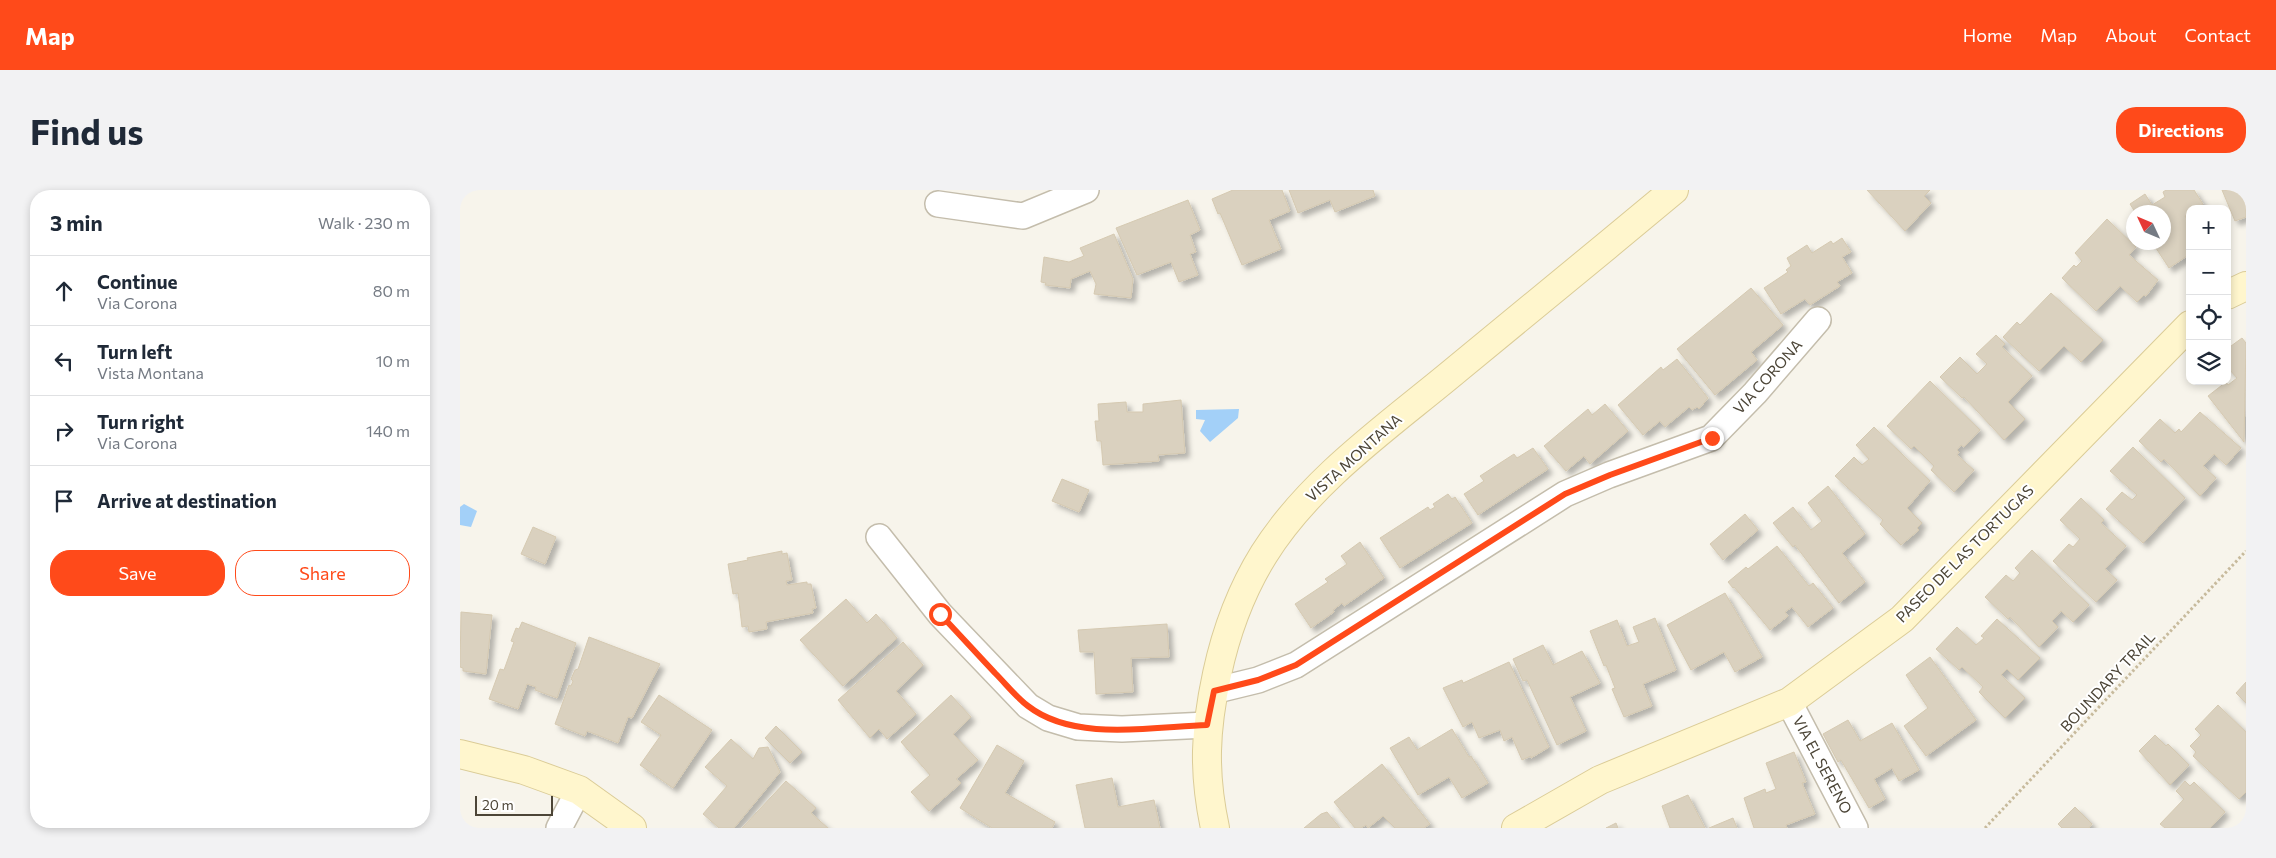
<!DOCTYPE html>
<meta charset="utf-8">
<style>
:root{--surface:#fff;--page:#f2f2f3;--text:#1f2937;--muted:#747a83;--line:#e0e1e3;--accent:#ff4a1a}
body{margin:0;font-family:Commissioner,sans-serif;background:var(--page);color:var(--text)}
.controls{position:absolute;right:15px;top:15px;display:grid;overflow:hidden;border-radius:10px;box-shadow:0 2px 8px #0003}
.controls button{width:45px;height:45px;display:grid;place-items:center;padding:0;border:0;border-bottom:1px solid var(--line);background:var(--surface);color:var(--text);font:25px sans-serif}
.compass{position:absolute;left:1666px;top:15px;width:45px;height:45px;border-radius:50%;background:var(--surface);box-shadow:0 2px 8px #0003;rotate:314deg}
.scale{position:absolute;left:15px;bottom:12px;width:78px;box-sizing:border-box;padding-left:5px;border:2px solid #4c4537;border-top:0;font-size:14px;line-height:18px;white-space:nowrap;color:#4c4537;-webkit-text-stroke:4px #fff;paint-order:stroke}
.stop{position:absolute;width:15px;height:15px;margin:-11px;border:4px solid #ff4a1a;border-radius:50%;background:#fff}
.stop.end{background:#ff4a1a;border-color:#fff;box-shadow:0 1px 5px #0008}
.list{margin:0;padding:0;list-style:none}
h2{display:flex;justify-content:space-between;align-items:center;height:65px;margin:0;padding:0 20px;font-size:21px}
h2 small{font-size:16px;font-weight:400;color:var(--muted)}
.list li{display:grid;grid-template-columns:32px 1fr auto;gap:15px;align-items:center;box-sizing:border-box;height:70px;padding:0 20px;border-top:1px solid var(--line)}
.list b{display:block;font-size:19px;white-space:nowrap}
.list p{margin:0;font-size:16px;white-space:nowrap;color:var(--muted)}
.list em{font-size:16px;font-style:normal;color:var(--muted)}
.actions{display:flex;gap:10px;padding:15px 20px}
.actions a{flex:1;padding:11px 0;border:1px solid var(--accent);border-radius:20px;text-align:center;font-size:18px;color:var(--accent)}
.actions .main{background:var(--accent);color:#fff}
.icon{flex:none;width:28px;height:28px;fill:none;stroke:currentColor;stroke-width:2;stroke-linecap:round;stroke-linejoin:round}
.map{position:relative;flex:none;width:1786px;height:638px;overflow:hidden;border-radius:20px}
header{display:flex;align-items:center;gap:30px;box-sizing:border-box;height:70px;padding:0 25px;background:var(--accent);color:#fff}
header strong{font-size:24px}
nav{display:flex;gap:28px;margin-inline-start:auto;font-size:18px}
.intro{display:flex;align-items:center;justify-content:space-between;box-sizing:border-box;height:120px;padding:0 30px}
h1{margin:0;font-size:35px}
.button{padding:12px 22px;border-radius:20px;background:var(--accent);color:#fff;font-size:18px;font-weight:700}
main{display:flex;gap:30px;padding:0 30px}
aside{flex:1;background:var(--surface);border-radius:20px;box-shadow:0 2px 8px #0003}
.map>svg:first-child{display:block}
.water{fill:#a3d0f8}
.building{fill:#dad1bf;stroke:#d5c9b1;filter:url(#shadow)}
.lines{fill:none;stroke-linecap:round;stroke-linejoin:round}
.street-casing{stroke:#c4bdac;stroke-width:28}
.secondary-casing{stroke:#dbcc97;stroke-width:30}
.path{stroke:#c7ba9c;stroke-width:3;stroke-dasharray:2.5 2.5;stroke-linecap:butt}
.street{stroke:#fff;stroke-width:25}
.secondary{stroke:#fff6cd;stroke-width:28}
.route{stroke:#ff4a1a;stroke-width:6}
.labels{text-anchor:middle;stroke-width:4;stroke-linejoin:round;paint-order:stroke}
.street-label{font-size:15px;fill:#4c4537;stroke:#fff}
</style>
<header>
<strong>Map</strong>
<nav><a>Home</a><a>Map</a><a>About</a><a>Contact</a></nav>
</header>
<div class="intro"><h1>Find us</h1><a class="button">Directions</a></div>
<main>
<aside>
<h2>3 min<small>Walk · 230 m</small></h2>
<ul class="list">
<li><svg class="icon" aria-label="ahead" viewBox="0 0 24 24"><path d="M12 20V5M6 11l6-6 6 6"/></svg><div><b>Continue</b><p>Via Corona</p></div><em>80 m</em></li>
<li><svg class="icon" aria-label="left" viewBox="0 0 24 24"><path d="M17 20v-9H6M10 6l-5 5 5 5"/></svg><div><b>Turn left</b><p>Vista Montana</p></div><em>10 m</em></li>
<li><svg class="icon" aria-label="right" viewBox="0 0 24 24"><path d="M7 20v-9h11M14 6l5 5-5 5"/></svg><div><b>Turn right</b><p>Via Corona</p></div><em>140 m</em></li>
<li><svg class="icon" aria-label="arrive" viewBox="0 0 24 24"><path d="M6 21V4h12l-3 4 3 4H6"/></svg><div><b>Arrive at destination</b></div></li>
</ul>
<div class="actions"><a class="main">Save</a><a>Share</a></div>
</aside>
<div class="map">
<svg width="1786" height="638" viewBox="0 0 1786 638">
<defs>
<filter id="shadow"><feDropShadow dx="4.5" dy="4.5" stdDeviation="2.5" flood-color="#0004"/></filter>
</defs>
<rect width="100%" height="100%" fill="#f7f4eb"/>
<g class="water">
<path d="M779,219l-1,9 -28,24 -10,-11 5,-11 -9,-1v-9z"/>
<path d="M4,314l13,7 -6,16 -11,-2v-18z"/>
</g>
<g class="building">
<path d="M773,0h49l8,21 -21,9 12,29 -39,16 -22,-52 -2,1 -6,-15z"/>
<path d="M829,0h84l2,6 -40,16 -5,-12 -32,13z"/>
<path d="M1407,0h63l-6,6 7,7 -26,28z"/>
<path d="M1706,0h28l9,14 -7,5h-6v4l-5,3 5,8v30l-21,14 -17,-26h12v-30h-29l-5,-8 15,-10 7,11 13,-8 -2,-5z"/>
<path d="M1762,0h24v27l-11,4z"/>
<path d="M728,10l12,30 -10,5 6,17 -6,2 8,21 -19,7 -8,-20 -34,13 -21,-47z"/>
<path d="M1647,29l29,28 -7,8 29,25 -12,16 -2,-1 -7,7 -17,-16 -24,25 -34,-33 12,-13 2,2 6,-6 -7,-8z"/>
<path d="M654,44l19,45 -2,19 -37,-4 2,-10 -6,-13 -19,8 -1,9 -25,-3 1,-2 -5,-1 3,-25 25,5 15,-6 -4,-8z"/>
<path d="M1382,48l9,14 -9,5 10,16 -15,9 3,4 -30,19 -5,-6 -24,15 -17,-26 24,-16 -2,-2 5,-4 -4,-8 20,-13 5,8 19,-12 2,3z"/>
<path d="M1291,98l32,37 -32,27 6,8 -42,35 -38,-46z"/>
<path d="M1591,103l52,47 -22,22 -17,-16 -25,25 -36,-34 14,-15 3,3z"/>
<path d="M1536,145l9,9 -3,3 30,29 -24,26 17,17 -21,21 -40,-43 -2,1 -22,-21 20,-20 17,17 10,-10 -11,-10z"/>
<path d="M1782,148l4,5 -2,99 -36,-46 18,-14 2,3 9,-7 -10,-11v-18z"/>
<path d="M1217,169l31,39 -9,11 -2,-2 -5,3 -3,-3 -24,20 -5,-6 -17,14 -25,-30 43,-38 2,3z"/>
<path d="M1470,191l50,49 -16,17 -3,-2 -4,5 2,2 -2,3 17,15 -20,22 -23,-22 3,-4 -20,-20 -3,3 -24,-23z"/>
<path d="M721,210l4,53 -27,2 1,6 -56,4 -2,-24h-4l-2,-20h4l-1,-17 28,-2 1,10h16v-8z"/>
<path d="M1145,214l23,27 -38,33 -6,-8 -18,15 -22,-25 44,-37 4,6z"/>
<path d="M1740,222l41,36 -15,17 -12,-11 -11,12 13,12 -16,18 -36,-37 -3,3 -22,-21 21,-22 15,14 4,-4 2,3z"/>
<path d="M1414,237l56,54 -23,27 15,15 -5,5 2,2 -18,15 -21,-21 3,-4 -48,-44 19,-19 8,8 7,-6 -13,-14z"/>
<path d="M1673,257l52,51 -42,45 -37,-34 16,-17 10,8 5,-5 -27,-24z"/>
<path d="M1073,258l15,21 -70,46 -14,-21 20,-13 -4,-5 34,-22 3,4z"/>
<path d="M602,289l27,11 -10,22 -27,-11z"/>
<path d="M1368,296l37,48 -23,19 23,29 -26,21 -44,-58 -2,2 -20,-24 20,-16 18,23 11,-9 -14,-18z"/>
<path d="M988,304l4,5 3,-2 17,26 -72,45 -20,-30 48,-31 2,3 5,-3 -2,-3z"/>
<path d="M1621,308l23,22 -3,3 25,23 -21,23 12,11 -21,22 -43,-41 16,-17 4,3 7,-8 -20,-19z"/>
<path d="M1285,324l13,16 -35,30 -13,-16z"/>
<path d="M73,337l23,10 -11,27 -24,-10z"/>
<path d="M900,352l24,36 -40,28 -2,-3 -9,7 1,2 -23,16 -16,-24 33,-22 -3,-3 22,-15 -6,-8z"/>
<path d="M1317,356l32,40 4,-3 20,25 -25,19 -16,-20 -7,5 3,4 -18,14 -36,-43 -1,1 -5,-6 18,-15 2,2z"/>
<path d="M1572,360l57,55 -16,17 -12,-11 -9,10 6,6 -19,20 -29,-30 -2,2 -23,-22 21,-22 7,6 7,-8 -5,-5z"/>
<path d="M322,361v3l5,-1 5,27 -6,1 1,4 20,-3v2h4l5,24 -4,1 1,4 -47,9 1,7 -18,3 -1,-6 -6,1 -4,-34 -5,1 -5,-30 20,-4 -1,-2z"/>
<path d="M1265,403l37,64 -27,15 -11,-20 -33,18 -24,-45z"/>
<path d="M386,409l21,24 9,-9 21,24 -54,48 -43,-46z"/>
<path d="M1,422l31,3 -6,59 -23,-3v-3l-3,-1z"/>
<path d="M1195,428l21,52 -33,14 9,22 -28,11 -12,-28 3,-1 -9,-23 -2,1 -14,-35 27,-11 10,26 12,-4 -6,-15z"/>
<path d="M1537,429l43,39 -22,22 -11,-11 -6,6 24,23 -20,20 -26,-26 4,-5 -21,-20 -3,3 -23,-21 21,-22 19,18 8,-7 -3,-2z"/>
<path d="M62,432l54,21 -19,55 -22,-8 1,-3 -9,-3 -9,25 -29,-10 11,-30 4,1 10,-28 -3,-1 5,-13 3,1z"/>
<path d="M707,434l2,33 -38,1 2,34 -37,2 -2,-42h-14l-2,-22z"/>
<path d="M129,447l71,27 -28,54 -4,-1 -10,26 -31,-12 -2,5 -30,-12 14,-39 2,1 2,-5 -2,-2 4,-9 3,-1z"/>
<path d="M443,452l20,23 -27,26 20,23 -29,25 -8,-10 -9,9 -32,-38z"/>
<path d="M1083,455l10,20 29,-14 18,32 -30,14 16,34 -29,14 -30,-65 -4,1 -10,-22z"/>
<path d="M1470,467l46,63 -50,36 -22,-30 24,-18 -22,-33z"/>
<path d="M1049,472l40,85 -18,11v-2l-9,4 -10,-23 -8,4 -4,-11 -21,8 -7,-16 -9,5 -20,-39 19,-8 1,3z"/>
<path d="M1786,492v21l-10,-10z"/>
<path d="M199,505l53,35 -39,58 -33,-23 21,-30 -20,-13z"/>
<path d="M491,505l20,22 -18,17 25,26 -22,19 5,4 -32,28 -18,-19 19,-17 -29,-33z"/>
<path d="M1758,515l28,27v60l-7,7 -46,-43 3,-4 -6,-6 11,-11 -6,-6z"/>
<path d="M1388,530l12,21 32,-18 27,47 -20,11 -7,-13 -18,11 11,20 -16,9 -28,-48 -3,2 -15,-28z"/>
<path d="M316,536l26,26 -12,11 -25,-25z"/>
<path d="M992,539l17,28 2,-1 17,27 -26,15 -13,-21 -31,18 -28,-47 19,-11 8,13z"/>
<path d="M1695,545l11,11 2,-2 21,21 -19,20 -31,-34z"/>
<path d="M271,549l22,20 6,-11 9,-1 12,25 -46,56h-15l-16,-14 24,-28 -22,-19z"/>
<path d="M537,555l27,16 -19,32 50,29 -3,6h-60l-32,-20z"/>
<path d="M1334,562l12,30 -4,1 13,31 -29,11 1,3h-33l-10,-30 21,-9 1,4 10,-4 -10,-26z"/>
<path d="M922,574l48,60 -6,4h-29l-12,-12 -15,12 -2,-3 -5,3h-6l-21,-26z"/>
<path d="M652,588l6,29 36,-7 6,28h-75l-9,-43z"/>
<path d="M326,591l30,27 -5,5 17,15h-86z"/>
<path d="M1725,591l5,5 4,-4 31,30 -15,16h-45l-5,-4 24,-25 -8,-8z"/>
<path d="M1228,605l17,33h-35l-8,-22z"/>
<path d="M1615,617l17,17 -3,4h-27l-4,-4z"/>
<path d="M867,622l13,16h-36l17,-14z"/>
<path d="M1273,628l4,10h-28z"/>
<path d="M1156,633l2,5h-12z"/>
</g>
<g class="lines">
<defs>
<g id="street">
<path d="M478,14l85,12 63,-26"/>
<path d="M419,347l61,77 88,92 20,12 30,9 44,2 85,-4"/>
<path d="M753,501l45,-11 38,-15 269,-171 44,-19 102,-37 44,-45 63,-73"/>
<path d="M1329,512l66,126"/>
<path d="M99,638l20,-38"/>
</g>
<g id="secondary">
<path d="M1767,105l19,-9"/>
<path d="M0,564l64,16 55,20 53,38"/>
<path d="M755,638c-12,-56 -10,-98 2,-154 9,-42 24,-83 47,-120 47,-75 126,-129 193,-185 73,-60 145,-119 217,-179"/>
<path d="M1056,638l84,-48 189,-78 113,-83 288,-294"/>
</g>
</defs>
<use href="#street" class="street-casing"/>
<use href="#secondary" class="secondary-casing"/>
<path class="path" d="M1525,638l261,-277"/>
<use href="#street" class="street"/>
<use href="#secondary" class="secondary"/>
</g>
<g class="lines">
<path class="route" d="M480,424c19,20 37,40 55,59 11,11 21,24 33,33 46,36 124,21 179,19l7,-34 44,-11 38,-15 269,-171 45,-19 102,-37"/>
</g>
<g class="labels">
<g class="street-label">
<text transform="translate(1308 187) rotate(-48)" y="5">VIA CORONA</text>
<text transform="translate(894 268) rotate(-42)" y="5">VISTA MONTANA</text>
<text transform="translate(1505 364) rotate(-45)" y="5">PASEO DE LAS TORTUGAS</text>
<text transform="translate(1648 492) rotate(-47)" y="5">BOUNDARY TRAIL</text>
<text transform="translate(1362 575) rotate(62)" y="5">VIA EL SERENO</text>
</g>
</g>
</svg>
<div class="controls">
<button>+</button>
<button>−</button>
<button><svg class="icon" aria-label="locate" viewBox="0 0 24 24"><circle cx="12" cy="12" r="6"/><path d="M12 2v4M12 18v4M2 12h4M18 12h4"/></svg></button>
<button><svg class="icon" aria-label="layers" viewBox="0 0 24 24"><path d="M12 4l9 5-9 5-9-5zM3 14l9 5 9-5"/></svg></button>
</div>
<svg class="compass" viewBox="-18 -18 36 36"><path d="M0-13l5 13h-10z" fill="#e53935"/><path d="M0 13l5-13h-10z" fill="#747a83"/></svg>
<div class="scale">20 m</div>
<div class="stop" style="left:480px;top:424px"></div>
<div class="stop end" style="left:1252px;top:248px"></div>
</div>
</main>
